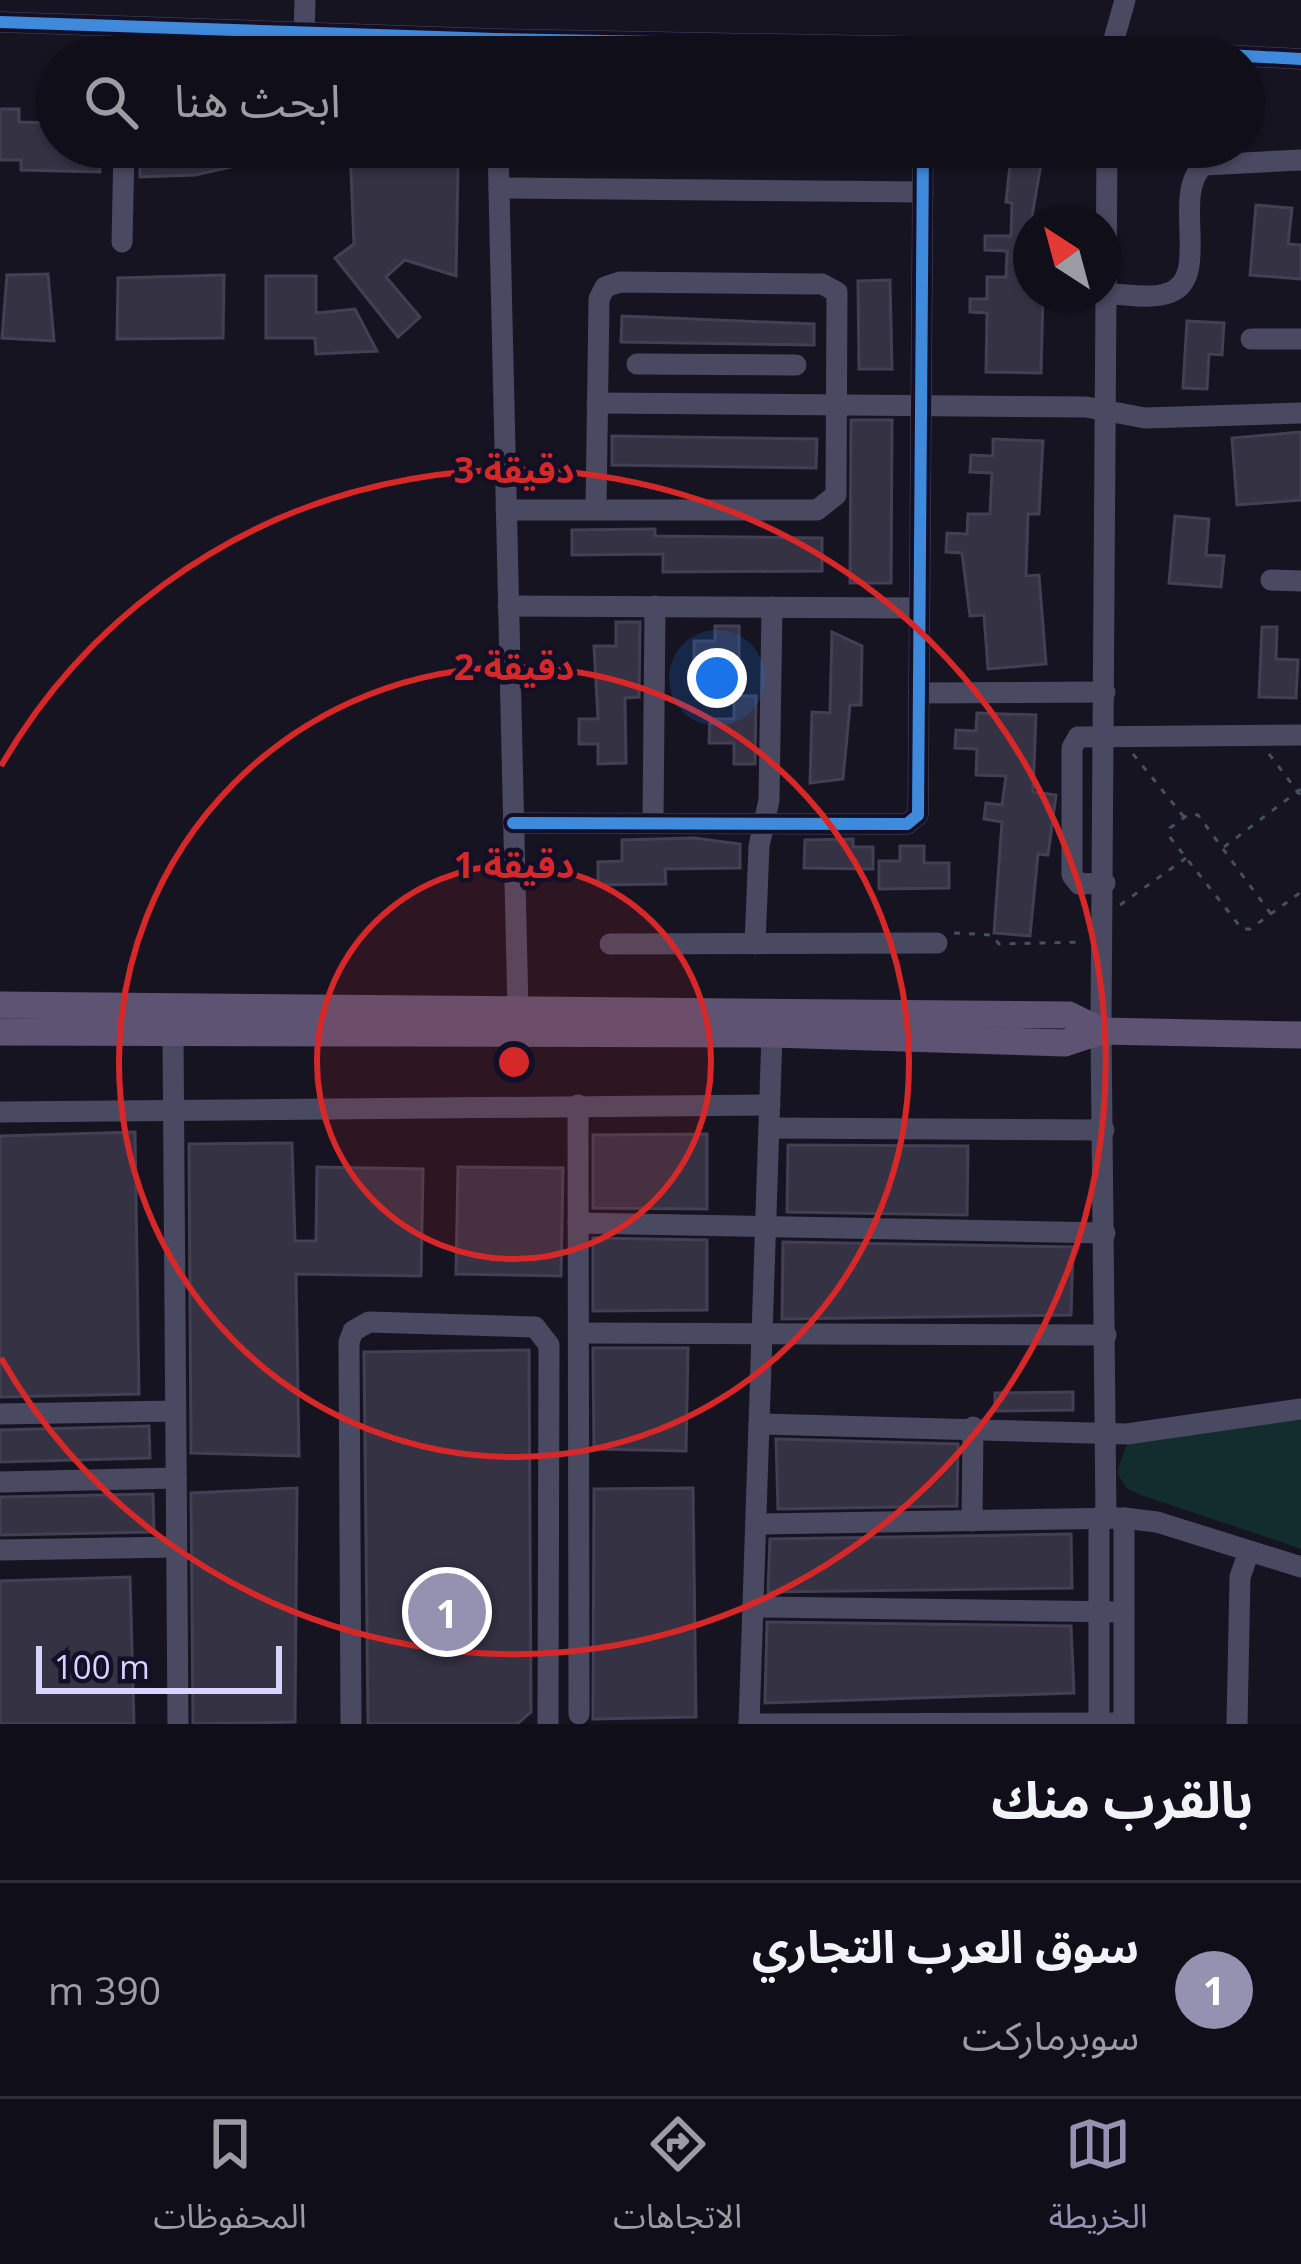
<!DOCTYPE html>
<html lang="ar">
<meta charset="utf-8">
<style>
:root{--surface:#100f19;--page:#1e1d26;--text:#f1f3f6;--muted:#9c9ca2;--line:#302f38;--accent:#9591b1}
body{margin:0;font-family:"Open Sans","Noto Sans Arabic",sans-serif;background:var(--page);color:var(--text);direction:rtl}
.compass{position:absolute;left:1013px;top:204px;width:108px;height:108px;border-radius:50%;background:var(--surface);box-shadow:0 3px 9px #0004;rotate:324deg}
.scale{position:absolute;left:36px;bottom:30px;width:246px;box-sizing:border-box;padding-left:12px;border:6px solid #d9d4ff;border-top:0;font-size:33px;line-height:42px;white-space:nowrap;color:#d9d4ff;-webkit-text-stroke:9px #130f26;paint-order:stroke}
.you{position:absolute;left:717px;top:678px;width:42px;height:42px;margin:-30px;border:9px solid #fff;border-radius:50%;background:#1a73e8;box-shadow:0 0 0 18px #1a73e833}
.badge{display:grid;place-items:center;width:78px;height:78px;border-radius:50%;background:var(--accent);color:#fff;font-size:39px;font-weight:700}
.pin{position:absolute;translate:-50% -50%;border:6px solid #fff;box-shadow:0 3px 12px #0006}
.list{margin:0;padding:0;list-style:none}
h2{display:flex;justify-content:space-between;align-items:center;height:156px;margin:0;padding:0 48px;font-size:51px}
h2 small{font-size:39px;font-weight:400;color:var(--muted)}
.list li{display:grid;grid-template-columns:78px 1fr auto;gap:36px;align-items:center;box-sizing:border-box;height:216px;padding:0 48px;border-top:3px solid var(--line)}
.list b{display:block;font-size:45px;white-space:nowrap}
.list p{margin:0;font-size:39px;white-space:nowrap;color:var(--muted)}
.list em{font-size:39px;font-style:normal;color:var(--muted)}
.icon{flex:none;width:66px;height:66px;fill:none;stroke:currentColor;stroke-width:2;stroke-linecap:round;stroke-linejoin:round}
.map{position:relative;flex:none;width:1301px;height:1724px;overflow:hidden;direction:ltr}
.search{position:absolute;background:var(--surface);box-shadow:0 3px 9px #0004;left:36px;right:36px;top:36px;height:132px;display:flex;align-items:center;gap:30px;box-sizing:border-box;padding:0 42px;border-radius:66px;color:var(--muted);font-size:45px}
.sheet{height:372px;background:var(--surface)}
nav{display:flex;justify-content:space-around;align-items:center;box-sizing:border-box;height:168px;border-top:3px solid var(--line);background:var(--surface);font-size:33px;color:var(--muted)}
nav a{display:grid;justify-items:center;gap:6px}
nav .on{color:var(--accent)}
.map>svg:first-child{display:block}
.green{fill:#132c2d}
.building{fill:#343243;stroke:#433f54;stroke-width:3}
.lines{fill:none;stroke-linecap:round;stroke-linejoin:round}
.path{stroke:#44505f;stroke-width:3;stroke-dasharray:6 9;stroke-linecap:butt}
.minor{stroke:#4a4962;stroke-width:21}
.major{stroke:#5e5373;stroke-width:27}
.cycleway-casing{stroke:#130f26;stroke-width:20}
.cycleway{stroke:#408adc;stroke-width:12}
.ring{fill:none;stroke:#d62828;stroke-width:6}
.centre{fill:#d62828;stroke:#130f26;stroke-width:6}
.ring-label{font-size:36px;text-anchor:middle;font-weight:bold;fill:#d62828;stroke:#130f26;stroke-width:9;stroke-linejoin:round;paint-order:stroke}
</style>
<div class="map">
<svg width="1301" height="1724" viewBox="0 0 1301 1724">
<rect width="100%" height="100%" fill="#161421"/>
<path class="green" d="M1301,1413v136l-160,-54 -15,-7 -9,-16 9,-26 10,-7z"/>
<g class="building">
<path d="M0,109h19v13l38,1v24h42l1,25 -79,-2v-10h-21z"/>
<path d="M140,147h178l1,16 -74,1 -50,11 -55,2z"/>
<path d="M350,147h97v19l11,1 -2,109 -51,-16 -19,17 34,40 -22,20 -63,-79 19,-14z"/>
<path d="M1012,147h32l-13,75v72h12l-2,79 -55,-1 1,-59 -17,-1v-13h17v-22h19l1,-26 -22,-1v-14h26l1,-33 -6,-1z"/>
<path d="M1256,205l36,3 -4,36 13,1v34l-51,-4z"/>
<path d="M48,274l6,67 -52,-3 5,-63z"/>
<path d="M224,275l-1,63 -106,1 1,-61z"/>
<path d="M266,276h50v37l39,-4 22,42 -61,3 -1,-16h-49z"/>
<path d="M890,280l2,89h-33l-1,-88z"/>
<path d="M622,316l192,8v21l-193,-3z"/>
<path d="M1187,321l37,2 -2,32 -13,-1 -2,35 -24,-1z"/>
<path d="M851,420h41l-1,163h-41z"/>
<path d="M1301,432v68l-64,5 -5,-67z"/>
<path d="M612,436l205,3 -1,29 -204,-3z"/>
<path d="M993,439l50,2 -4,73h-11l-2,62 13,-1 7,89 -58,5 -4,-54 -14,1 -8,-63 -16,-1 1,-19 20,1 1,-20h22l2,-41 -22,-1 1,-17 22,1z"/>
<path d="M1175,516l34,3 -3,36 18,1 -3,31 -52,-4z"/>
<path d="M655,529v7l167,2v33l-159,1v-18l-91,1v-25z"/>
<path d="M616,622h24l-1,75 -14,1 1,65 -28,1v-20h-19v-25h19l-4,-73h22z"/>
<path d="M715,626h24v64h-18v-19h-27v-30h21z"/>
<path d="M1262,627h15l-1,32 22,1 -2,38 -37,-1z"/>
<path d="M832,632l30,14 -1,59h-11l-7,74 -33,4 2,-71 18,1z"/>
<path d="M734,696h22l-1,68h-21v-21h-25l1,-24h24z"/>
<path d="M977,713l59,2 -3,77 23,3 -8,60 -10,-1 -8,82 -36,-3 8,-111 -18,-3 2,-16 16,2 4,-29 -30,-1 1,-26 -22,-1 1,-18 20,1z"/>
<path d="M694,838l46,6v24l-75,1 1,15 -68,1v-23l24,-1v-21z"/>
<path d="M853,839v8h20v22l-69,-1 1,-28z"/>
<path d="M900,846h24v17h25v25l-70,1v-28h21z"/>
<path d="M135,1132l4,262 -139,3v-261z"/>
<path d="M707,1134v75l-114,-1v-73z"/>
<path d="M292,1143l3,98h21l1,-74 106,2 -2,107 -125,-2 3,182 -108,-3 -2,-309z"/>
<path d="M788,1145l180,1 -1,69 -180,-3z"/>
<path d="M458,1167l105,1 -2,108 -105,-2z"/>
<path d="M593,1238l114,2v70l-114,1z"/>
<path d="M783,1242l290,5 -2,68 -289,4z"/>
<path d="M593,1348h95l-2,103 -92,-2z"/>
<path d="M529,1350l2,362 -14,12h-149l-4,-372z"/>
<path d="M1073,1392v18l-78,1v-18z"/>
<path d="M149,1426l1,32 -150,4v-32z"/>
<path d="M776,1439l182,5 -1,62 -179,3z"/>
<path d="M297,1488l-2,234 -102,2 -2,-231z"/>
<path d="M693,1488l3,229 -103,2 1,-230z"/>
<path d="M153,1494l1,38 -154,3v-38z"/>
<path d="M1071,1534l1,54 -304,4 2,-53z"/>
<path d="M130,1577l4,147h-134v-143z"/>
<path d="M767,1622l304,4 3,67 -309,10z"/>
</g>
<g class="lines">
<g class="path">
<path d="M1133,754l51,63"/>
<path d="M1269,754l32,42"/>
<path d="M1224,847l77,-58"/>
<path d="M1120,905l66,-47"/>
<path d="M1271,914l-73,-99 -9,-1 -19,14 -1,8 73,93h8l51,-37"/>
<path d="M954,933l38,2 7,9 85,-2"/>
</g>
<g class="minor">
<path d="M0,22l495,17 661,12 145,8"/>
<path d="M304,33l1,-33"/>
<path d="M126,57v-30"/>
<path d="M1109,57l16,-57"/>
<path d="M498,147l20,863"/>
<path d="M499,188l424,4"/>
<path d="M122,242l2,-95"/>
<path d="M1107,294c18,0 41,5 58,0 50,-11 4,-100 39,-129l97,-5"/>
<path d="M1251,339h50"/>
<path d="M637,364l159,1"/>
<path d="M597,403l489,4 59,11 156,-5"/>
<path d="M506,510h311l19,-15 1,-203 -15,-8 -202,-2 -15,5 -6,12 -3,211"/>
<path d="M1271,580l30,1"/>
<path d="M508,606l411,2"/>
<path d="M919,693l186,-1"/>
<path d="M653,822l2,-216"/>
<path d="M513,823l394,1 11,-9 5,-668"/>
<path d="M1105,883l-26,1 -7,-9v-127l6,-11 223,-2"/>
<path d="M610,944l327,-1"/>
<path d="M755,944l4,-98 10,-46 3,-193"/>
<path d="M173,1035l5,689"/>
<path d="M578,1105l1,609"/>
<path d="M0,1112l770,-7"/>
<path d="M769,1128l335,2"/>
<path d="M578,1223l527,10"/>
<path d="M579,1333l527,2"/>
<path d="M0,1414l175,-3"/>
<path d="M759,1424l368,10 174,-25"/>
<path d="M0,1482l176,-4"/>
<path d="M1099,1517v207"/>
<path d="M1106,1517l-5,-486 6,-884"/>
<path d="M972,1521l1,-94"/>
<path d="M756,1524l368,-6 33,4 144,45"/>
<path d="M0,1550l176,-3"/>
<path d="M753,1607l371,5"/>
<path d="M351,1724l-2,-382 4,-11 16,-9 166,5 14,18 -1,379"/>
<path d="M749,1724l23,-690"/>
<path d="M749,1724l375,-1"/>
<path d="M1124,1724v-206"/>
<path d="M1237,1724l3,-147 9,-26"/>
</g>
<g class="major">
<path d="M0,1005l1069,10 32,16"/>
<path d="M0,1032l772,2 293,9 36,-12 200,4"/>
</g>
<defs>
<g id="cycleway">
<path d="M0,22l495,17 661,12 145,8"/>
<path d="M513,823l394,1 11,-9 5,-668"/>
</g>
</defs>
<use href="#cycleway" class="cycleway-casing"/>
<use href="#cycleway" class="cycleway"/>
</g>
<circle cx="514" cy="1062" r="197" fill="#d62828" fill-opacity=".12"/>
<g class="ring">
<circle cx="514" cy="1062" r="197"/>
<circle cx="514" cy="1062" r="395"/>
<path d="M1 766A592 592 0 1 1 1 1358"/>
</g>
<circle cx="514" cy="1062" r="18" class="centre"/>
<g class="ring-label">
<text x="514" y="483">3 دقيقة</text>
<text x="514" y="680">2 دقيقة</text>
<text x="514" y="878">1 دقيقة</text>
</g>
</svg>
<svg class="compass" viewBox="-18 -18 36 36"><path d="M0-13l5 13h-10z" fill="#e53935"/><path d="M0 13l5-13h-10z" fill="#9c9ca2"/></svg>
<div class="scale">100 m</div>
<div class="you"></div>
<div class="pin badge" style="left:447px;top:1612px">1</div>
<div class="search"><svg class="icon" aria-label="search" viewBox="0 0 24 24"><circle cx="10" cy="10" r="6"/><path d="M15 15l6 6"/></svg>ابحث هنا</div>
</div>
<section class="sheet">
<h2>بالقرب منك<small></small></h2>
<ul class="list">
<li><span class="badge">1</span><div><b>سوق العرب التجاري</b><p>سوبرماركت</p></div><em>390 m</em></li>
</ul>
</section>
<nav>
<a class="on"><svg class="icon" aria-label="map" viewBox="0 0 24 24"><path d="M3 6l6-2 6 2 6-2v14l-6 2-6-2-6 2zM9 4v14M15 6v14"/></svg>الخريطة</a>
<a><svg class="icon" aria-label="directions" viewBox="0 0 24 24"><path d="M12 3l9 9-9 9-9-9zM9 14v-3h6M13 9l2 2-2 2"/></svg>الاتجاهات</a>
<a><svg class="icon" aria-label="saved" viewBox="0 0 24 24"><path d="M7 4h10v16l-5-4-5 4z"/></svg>المحفوظات</a>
</nav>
